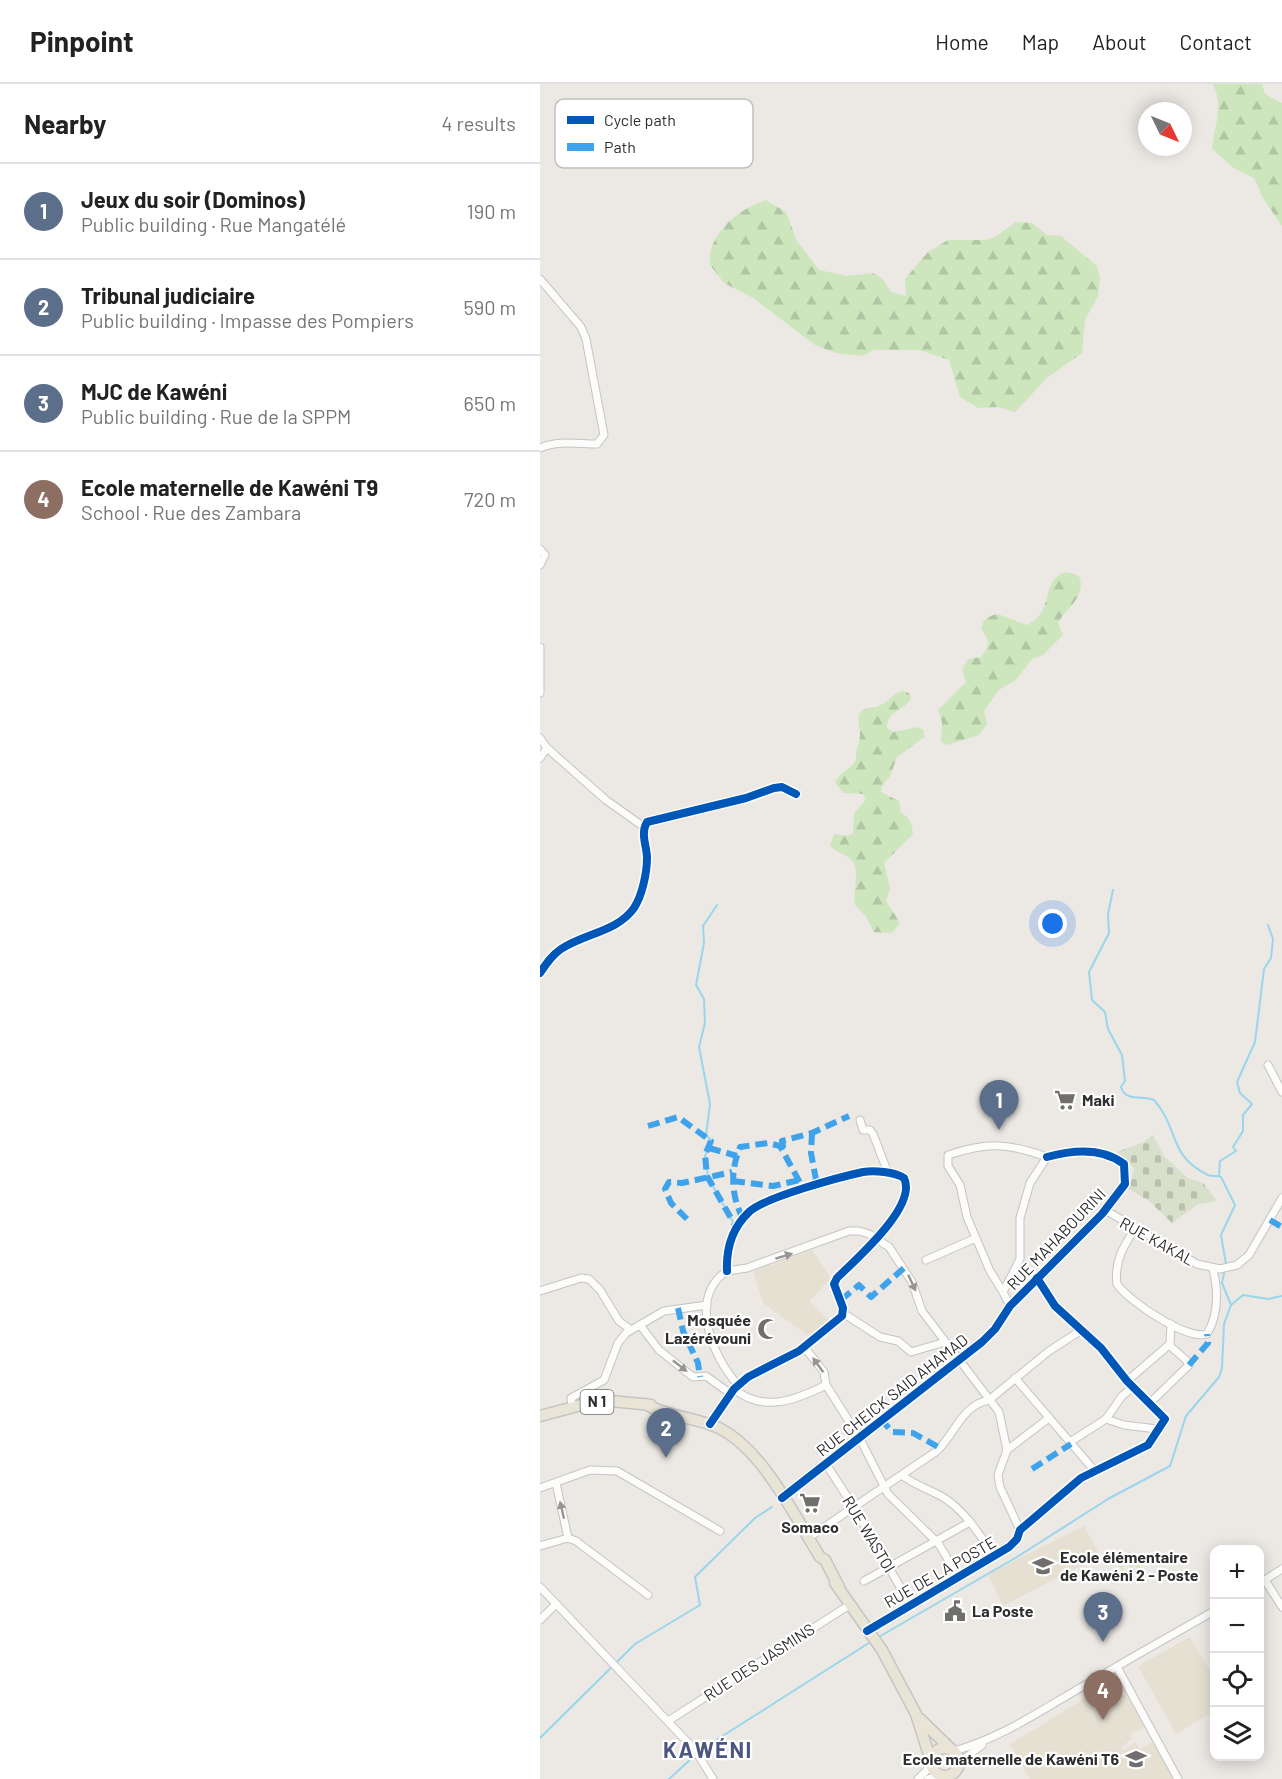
<!DOCTYPE html>
<meta charset="utf-8">
<style>
:root{--surface:#fff;--page:#f6f6f6;--text:#222;--muted:#767676;--line:#e0e0e0;--accent:#706f6e}
body{margin:0;font-family:Barlow,sans-serif;background:var(--page);color:var(--text)}
.controls{position:absolute;right:18px;bottom:18px;display:grid;overflow:hidden;border-radius:12px;box-shadow:0 3px 15px #0003}
.controls button{width:54px;height:54px;display:grid;place-items:center;padding:0;border:0;border-bottom:2px solid var(--line);background:var(--surface);color:var(--text);font:30px sans-serif}
.compass{position:absolute;left:598px;top:18px;width:54px;height:54px;border-radius:50%;background:var(--surface);box-shadow:0 3px 15px #0003;rotate:133deg}
.you{position:absolute;left:513px;top:840px;width:21px;height:21px;margin:-15px;border:4px solid #fff;border-radius:50%;background:#1a73e8;box-shadow:0 0 0 9px #1a73e833}
.badge{display:grid;place-items:center;width:39px;height:39px;border-radius:50%;background:var(--accent);color:#fff;font-size:20px;font-weight:700}
.pin{position:absolute;translate:-50% -50px;filter:drop-shadow(0 2px 3px #0008)}
.pin::after{content:'';position:absolute;top:32px;width:21px;height:18px;background:inherit;clip-path:polygon(0 0,100% 0,50% 100%)}
.list{margin:0;padding:0;list-style:none}
h2{display:flex;justify-content:space-between;align-items:center;height:78px;margin:0;padding:0 24px;font-size:26px}
h2 small{font-size:20px;font-weight:400;color:var(--muted)}
.list li{display:grid;grid-template-columns:39px 1fr auto;gap:18px;align-items:center;box-sizing:border-box;height:96px;padding:0 24px;border-top:2px solid var(--line)}
.list b{display:block;font-size:22px;white-space:nowrap}
.list p{margin:0;font-size:20px;white-space:nowrap;color:var(--muted)}
.list em{font-size:20px;font-style:normal;color:var(--muted)}
.icon{flex:none;width:33px;height:33px;fill:none;stroke:currentColor;stroke-width:2;stroke-linecap:round;stroke-linejoin:round}
.map{position:relative;flex:none;width:742px;height:1695px;overflow:hidden}
header{display:flex;align-items:center;gap:36px;box-sizing:border-box;height:84px;padding:0 30px;background:var(--surface);border-bottom:2px solid var(--line)}
header strong{font-size:28px}
nav{display:flex;gap:33px;margin-inline-start:auto;font-size:21px}
main{display:flex}
aside{flex:1;background:var(--surface)}
.map>svg:first-child{display:block}
.education{fill:#e6e0d3}
.forest{fill:url(#forest-firs)}
.cemetery{fill:url(#cemetery-stones)}
.pitch{fill:#d9eabb;fill-rule:evenodd}
.lines{fill:none;stroke-linecap:round;stroke-linejoin:round}
.stream{stroke:#99d6ec;stroke-width:2}
.street-casing{stroke:#c5c4c5;stroke-width:9}
.primary-casing{stroke:#c6c5c4;stroke-width:13}
.street{stroke:#fcfcfb;stroke-width:7}
.primary{stroke:#e8e4d6;stroke-width:10}
.quiet{stroke:#3ea3eb;stroke-width:6;stroke-dasharray:12 6;stroke-linecap:butt}
.cycleway-casing{stroke:#fff;stroke-width:11}
.cycleway{stroke:#0057b8;stroke-width:8}
.oneway{fill:#959594}
.labels{text-anchor:middle;stroke-width:4.5;stroke-linejoin:round;paint-order:stroke}
.shield{fill:#fff;stroke:#6d6d6d;stroke-width:1.5}
.shield-label{font-size:15px;font-weight:bold;fill:#2e2e2e}
.poi-label{font-size:16px;font-weight:bold;fill:#2e2e2e;stroke:#fff;text-anchor:start}
.street-label{font-size:16px;fill:#2e2e2e;stroke:#fff}
.district-label{font-size:22px;font-weight:bold;letter-spacing:1.5px;fill:#4d5680;stroke:#fff}
.key{fill:#fff;stroke:#c0c0c0;stroke-width:1.5}
.key-label{font-size:16px;fill:#2e2e2e}
</style>
<header>
<strong>Pinpoint</strong>
<nav><a>Home</a><a>Map</a><a>About</a><a>Contact</a></nav>
</header>
<main>
<aside>
<h2>Nearby<small>4 results</small></h2>
<ul class="list">
<li><span class="badge" style="background:#5c6f8a">1</span><div><b>Jeux du soir (Dominos)</b><p>Public building · Rue Mangatélé</p></div><em>190 m</em></li>
<li><span class="badge" style="background:#5c6f8a">2</span><div><b>Tribunal judiciaire</b><p>Public building · Impasse des Pompiers</p></div><em>590 m</em></li>
<li><span class="badge" style="background:#5c6f8a">3</span><div><b>MJC de Kawéni</b><p>Public building · Rue de la SPPM</p></div><em>650 m</em></li>
<li><span class="badge" style="background:#8d6e63">4</span><div><b>Ecole maternelle de Kawéni T9</b><p>School · Rue des Zambara</p></div><em>720 m</em></li>
</ul>
</aside>
<div class="map">
<svg width="742" height="1695" viewBox="0 0 742 1695">
<defs>
<pattern id="forest-firs" width="22" height="20" patternUnits="userSpaceOnUse" patternTransform="scale(1.5)"><rect width="22" height="20" fill="#cee6be"/><path d="M5 1l3.5 6h-7zM16 11l3.5 6h-7z" fill="#b1c6a4"/></pattern>
<pattern id="cemetery-stones" width="16" height="16" patternUnits="userSpaceOnUse" patternTransform="scale(1.5)"><rect width="16" height="16" fill="#d8e0cc"/><path d="M2 7V4a2 2 0 0 1 4 0v3zM10 15v-3a2 2 0 0 1 4 0v3z" fill="#bac0b0"/></pattern>
</defs>
<rect width="100%" height="100%" fill="#ece8e4"/>
<g class="education">
<path d="M272,1166l19,28 -22,23 21,20 -20,16 -47,-34 -10,-32z"/>
<path d="M544,1442l16,30 -97,50 -15,-32z"/>
<path d="M650,1553l24,41v33l-38,23 -38,-68z"/>
<path d="M577,1595l28,48 -14,7v5l-10,9 2,3 12,-9 5,7 13,-8 21,38h-144l-20,-35z"/>
</g>
<g class="forest">
<path d="M673,0h49l3,10 17,9v123l-19,-28 -9,-20 -22,-11 -20,-18c2,-22 12,-43 1,-65z"/>
<path d="M226,116l20,12 11,29 22,29 28,6 26,-3 10,6 8,13 15,4 -1,-17 23,-27 20,-12h37l10,-3 21,-15 16,1 15,12 14,1 36,30 3,12 -2,18 -13,24 -3,33 -35,25 -32,34 -17,-5 -20,1 -18,-11 -11,-37 -30,-10h-45l-12,6 -26,-3 -21,-8 -62,-47 -29,-15 -14,-18c-3,-31 28,-56 56,-65z"/>
<path d="M526,488l13,4c8,21 -12,31 -21,47l5,12 -20,20 -11,4 -16,21 -17,10 -15,21 3,13 -8,11 -33,10 -5,-3 1,-20 -4,-12 28,-28 -4,-12 6,-11 13,-2c9,-11 9,-17 0,-28 2,-10 7,-13 17,-15 10,4 18,7 29,11 28,-12 13,-46 39,-53z"/>
<path d="M363,607l6,2 2,6c-8,11 -25,14 -24,29l6,4 25,-5 6,3v7l-27,20 -7,19 -8,10 -1,6 18,9 2,12c9,4 11,11 12,21l-29,29 6,25 -4,13 14,22 -8,10 -18,-1 -9,-17 -10,-10c-3,-13 5,-30 -2,-43 -5,-8 -17,-9 -23,-16l4,-12 13,2 6,-2 1,-20 12,-15 -3,-5 -20,-1 -8,-11c4,-10 16,-12 21,-23 -1,-10 4,-15 4,-24 0,-10 -7,-25 9,-27 7,-2 4,1 10,-2 9,-4 11,-11 24,-15z"/>
</g>
<path class="cemetery" d="M613,1051l11,21 24,22 15,5 14,18 -19,3 -26,19 -23,-22 -22,-13 4,-6 3,-14 -17,-16 27,-10z"/>
<path class="pitch" d="M590,1467l12,18 -15,10 -11,-19zM589,1472l3,4 -5,3 3,6 5,-4 3,4 -10,7 -9,-14z"/>
<g class="lines">
<g class="stream">
<path d="M573,806l-5,24 1,19 -20,39 3,28 13,12 3,17 14,26 3,26 -4,6c4,15 21,8 33,13 25,28 14,56 54,75 4,2 9,0 13,2l14,28 -14,30 5,29 -4,19 9,22"/>
<path d="M177,821l-14,21 1,17 -8,42 8,14 1,24 -6,24 11,57 -4,31 6,6 -7,15 3,21 26,47"/>
<path d="M679,1092l1,-15 16,-10 -3,-4 10,-16v-16l9,-11 -12,-11 -3,-11 18,-40 9,-73 7,-11 2,-19 -5,-14"/>
<path d="M337,1554l140,-81 91,-58 62,-33 16,-50 33,-39 3,-9 2,-44 7,-19 12,-10 25,4 14,-3"/>
<path d="M0,1654l95,-94 65,-39 -5,-28 60,-59 17,-11"/>
<path d="M129,1695l33,-30 170,-108"/>
</g>
<defs>
<g id="street">
<path d="M0,195l41,48 5,12 18,96 -7,9c-20,0 -38,-4 -57,4"/>
<path d="M0,465l5,6 -5,10"/>
<path d="M0,563v46"/>
<path d="M0,654l7,10 59,52 38,27"/>
<path d="M0,674l7,-10"/>
<path d="M0,889c6,-9 12,-18 21,-24 24,-16 56,-17 73,-41 8,-12 13,-35 13,-50 0,-12 -7,-24 0,-36l99,-24 28,-10 8,-1 14,7"/>
<path d="M728,981l14,27"/>
<path d="M320,1036l3,10h7l3,4 15,39"/>
<path d="M565,1126l92,54 23,5 17,-4 12,-10 33,-57"/>
<path d="M595,1145c-12,17 -21,34 -18,55 11,17 71,57 90,50 12,-20 11,-44 6,-65"/>
<path d="M386,1176l50,-22"/>
<path d="M187,1187l20,-3 102,-37h10l10,3 20,13 23,35 10,29 77,101 8,38 -9,25 2,12 20,43"/>
<path d="M187,1187c-40,26 -14,87 11,114"/>
<path d="M0,1207l41,-13 8,1 11,11 19,31 12,9"/>
<path d="M463,1208l-13,-21 -23,-54 -7,-32 -12,-19v-11c40,-13 60,-12 99,2"/>
<path d="M470,1222l-7,-14 17,-33v-41l10,-35 17,-26"/>
<path d="M303,1229l37,24 18,4 13,11 34,-10"/>
<path d="M100,1241l19,25 34,27 13,-1 25,18"/>
<path d="M265,1264l19,24 2,13 33,52 29,57 50,49 20,33"/>
<path d="M475,1294l79,92"/>
<path d="M587,1297l43,-37 1,-20"/>
<path d="M194,1305c29,24 62,11 92,-4"/>
<path d="M610,1319l39,-38 -3,-5 -17,-15"/>
<path d="M32,1324l-1,-10 33,-18 14,-37 8,-10 38,-22 43,-6"/>
<path d="M566,1335l18,6 33,4"/>
<path d="M170,1340l24,-35 14,-12 51,-26 43,-35 1,-8 -9,-24 3,-6c19,-19 81,-72 67,-100 -9,-6 -30,-8 -41,-6 -23,5 -98,25 -114,40 -17,16 -23,35 -22,59"/>
<path d="M530,1358l36,-23 16,-23 11,-9"/>
<path d="M467,1366l42,-32"/>
<path d="M286,1380l29,45 55,95"/>
<path d="M363,1392c12,9 25,13 38,20 23,13 39,39 53,60"/>
<path d="M16,1399l12,55"/>
<path d="M0,1404l50,-18 27,1 103,60"/>
<path d="M242,1414l200,-156 13,-13 15,-23 92,-92 23,-30 -1,-20c-22,-17 -52,-14 -77,-7"/>
<path d="M268,1454l129,-87c18,-17 25,-46 52,-51l60,-49 31,-20"/>
<path d="M0,1462l28,-8 8,3 72,54"/>
<path d="M725,1496l17,27"/>
<path d="M324,1497l106,-59"/>
<path d="M720,1499l22,-14"/>
<path d="M0,1503l155,163 18,29"/>
<path d="M0,1536l16,-16"/>
<path d="M327,1547l142,-84 8,-8 3,-9 61,-52 67,-33 17,-26 -38,-38 -26,-33 -46,-42 -18,-28"/>
<path d="M577,1583l61,112"/>
<path d="M128,1637l183,-117"/>
<path d="M414,1667c53,-15 93,-45 140,-71 40,-24 80,-46 120,-69"/>
<path d="M419,1679l23,-18"/>
<path d="M378,1695l14,-14"/>
<path d="M388,1695l11,-4"/>
</g>
<g id="primary">
<path d="M105,1320c23,13 50,13 74,24 44,22 75,87 101,129l5,3 14,27"/>
<path d="M0,1332l49,-13 22,-2 40,4"/>
<path d="M295,1499l47,67 34,64 15,47"/>
<path d="M380,1635l31,30"/>
<circle cx="405" cy="1678" r="14"/>
</g>
</defs>
<use href="#street" class="street-casing"/>
<use href="#primary" class="primary-casing"/>
<use href="#street" class="street"/>
<use href="#primary" class="primary"/>
<g class="quiet">
<path d="M108,1042l30,-9 33,24 -6,14 2,21 29,51"/>
<path d="M272,1049l-1,20 6,32"/>
<path d="M240,1062h3l-1,-5 30,-8 37,-17"/>
<path d="M169,1064l28,8"/>
<path d="M193,1097l40,5 27,-6"/>
<path d="M147,1135l-16,-16 -6,-14 4,-7 13,1 50,-11"/>
<path d="M203,1135c-12,-24 -13,-47 -3,-72l28,-4 12,3 24,44"/>
<path d="M730,1136l12,7"/>
<path d="M301,1216l18,-15 12,12 33,-29"/>
<path d="M138,1224l5,23 15,32 2,14"/>
<path d="M649,1281l19,-22 -1,-9"/>
<path d="M341,1335l11,13 21,1 27,15"/>
<path d="M492,1385l39,-25"/>
</g>
<defs>
<g id="cycleway">
<path d="M0,889c6,-9 12,-18 21,-24 24,-16 56,-17 73,-41 8,-12 13,-35 13,-50 0,-12 -7,-24 0,-36l99,-24 28,-10 8,-1 14,7"/>
<path d="M170,1340l24,-35 14,-12 51,-26 43,-35 1,-8 -9,-24 3,-6c19,-19 81,-72 67,-100 -9,-6 -30,-8 -41,-6 -23,5 -98,25 -114,40 -17,16 -23,35 -22,59"/>
<path d="M242,1414l200,-156 13,-13 15,-23 92,-92 23,-30 -1,-20c-22,-17 -52,-14 -77,-7"/>
<path d="M327,1547l142,-84 8,-8 3,-9 61,-52 67,-33 17,-26 -38,-38 -26,-33 -46,-42 -18,-28"/>
</g>
</defs>
<use href="#cycleway" class="cycleway-casing"/>
<use href="#cycleway" class="cycleway"/>
</g>
<defs><path id="oneway-solid" d="M-6-.8H1V-3.2L6.5 0L1 3.2V.8H-6Z" transform="scale(1.5)"/></defs>
<g class="oneway">
<use href="#oneway-solid" transform="translate(244 1172) rotate(-17)"/>
<use href="#oneway-solid" transform="translate(372 1199) rotate(65)"/>
<use href="#oneway-solid" transform="translate(278 1281) rotate(-126)"/>
<use href="#oneway-solid" transform="translate(140 1282) rotate(38)"/>
<use href="#oneway-solid" transform="translate(22 1426) rotate(-103)"/>
</g>
<defs>
<symbol id="supermarket-bare" viewBox="-9 -9 18 18"><path d="M-6-5.5h2.5l.6 2H6L4.5 2H-2.5L-4.4-4H-6ZM-1.5 3.2a1.3 1.3 0 1 0 .1 0ZM3 3.2a1.3 1.3 0 1 0 .1 0Z" fill="#706f6e" stroke="#fff" stroke-width="2.5" paint-order="stroke"/></symbol>
<symbol id="mosque-bare" viewBox="-9 -9 18 18"><path d="M3.5-4.9A6 6 0 1 0 3.5 4.9A5 5 0 1 1 3.5-4.9Z" fill="#706f6e" stroke="#fff" stroke-width="2.5" paint-order="stroke"/></symbol>
<symbol id="school-bare" viewBox="-9 -9 18 18"><path d="M0-5L7-2L0 1L-7-2ZM-4 1L0 2.5L4 1V4Q0 6-4 4Z" fill="#706f6e" stroke="#fff" stroke-width="2.5" paint-order="stroke"/></symbol>
<symbol id="civic-bare" viewBox="-9 -9 18 18"><path d="M-.6-6.5H3V-4.5H.6V-3L4-1V1h2V6H-6V1h2V-1L-.6-3ZM-1.2 2.5V6h2.4V2.5Z" fill="#706f6e" stroke="#fff" stroke-width="2.5" paint-order="stroke"/></symbol>
</defs>
<g fill-rule="evenodd">
<use href="#supermarket-bare" x="510" y="1001" width="30" height="30"/>
<use href="#mosque-bare" x="213" y="1230" width="30" height="30"/>
<use href="#supermarket-bare" x="255" y="1404" width="30" height="30"/>
<use href="#school-bare" x="488" y="1467" width="30" height="30"/>
<use href="#civic-bare" x="400" y="1512" width="30" height="30"/>
<use href="#school-bare" x="581" y="1660" width="30" height="30"/>
</g>
<g class="labels">
<rect class="shield" x="40.5" y="1306" width="33" height="24" rx="4.5"/>
<g class="shield-label">
<text x="57" y="1323">N 1</text>
</g>
<g class="poi-label">
<text x="542" y="1022">Maki</text>
<text x="211" y="1242" text-anchor="end">Mosquée<tspan x="211" dy="18">Lazérévouni</tspan></text>
<text x="270" y="1449" text-anchor="middle">Somaco</text>
<text x="520" y="1479">Ecole élémentaire<tspan x="520" dy="18">de Kawéni 2 - Poste</tspan></text>
<text x="432" y="1533">La Poste</text>
<text x="579" y="1681" text-anchor="end">Ecole maternelle de Kawéni T6</text>
</g>
<g class="street-label">
<text transform="translate(516 1155) rotate(-46)" y="6">RUE MAHABOURINI</text>
<text transform="translate(617 1157) rotate(29)" y="6">RUE KAKAL</text>
<text transform="translate(352 1311) rotate(-38)" y="6">RUE CHEICK SAID AHAMAD</text>
<text transform="translate(329 1450) rotate(59)" y="6">RUE WASTOI</text>
<text transform="translate(400 1488) rotate(-30)" y="6">RUE DE LA POSTE</text>
<text transform="translate(219 1578) rotate(-33)" y="6">RUE DES JASMINS</text>
</g>
<g class="district-label">
<text x="168" y="1674">KAWÉNI</text>
</g>
</g>
<rect x="15" y="15" width="198" height="69" rx="9" class="key"/>
<rect x="27" y="32" width="27" height="8" fill="#0057b8"/>
<rect x="27" y="59" width="27" height="8" fill="#3ea3eb"/>
<g class="key-label">
<text x="64" y="42">Cycle path</text>
<text x="64" y="69">Path</text>
</g>
</svg>
<div class="controls">
<button>+</button>
<button>−</button>
<button><svg class="icon" aria-label="locate" viewBox="0 0 24 24"><circle cx="12" cy="12" r="6"/><path d="M12 2v4M12 18v4M2 12h4M18 12h4"/></svg></button>
<button><svg class="icon" aria-label="layers" viewBox="0 0 24 24"><path d="M12 4l9 5-9 5-9-5zM3 14l9 5 9-5"/></svg></button>
</div>
<svg class="compass" viewBox="-18 -18 36 36"><path d="M0-13l5 13h-10z" fill="#e53935"/><path d="M0 13l5-13h-10z" fill="#767676"/></svg>
<div class="you"></div>
<div class="pin badge" style="left:459px;top:1046px;background:#5c6f8a">1</div>
<div class="pin badge" style="left:126px;top:1374px;background:#5c6f8a">2</div>
<div class="pin badge" style="left:563px;top:1558px;background:#5c6f8a">3</div>
<div class="pin badge" style="left:563px;top:1636px;background:#8d6e63">4</div>
</div>
</main>
